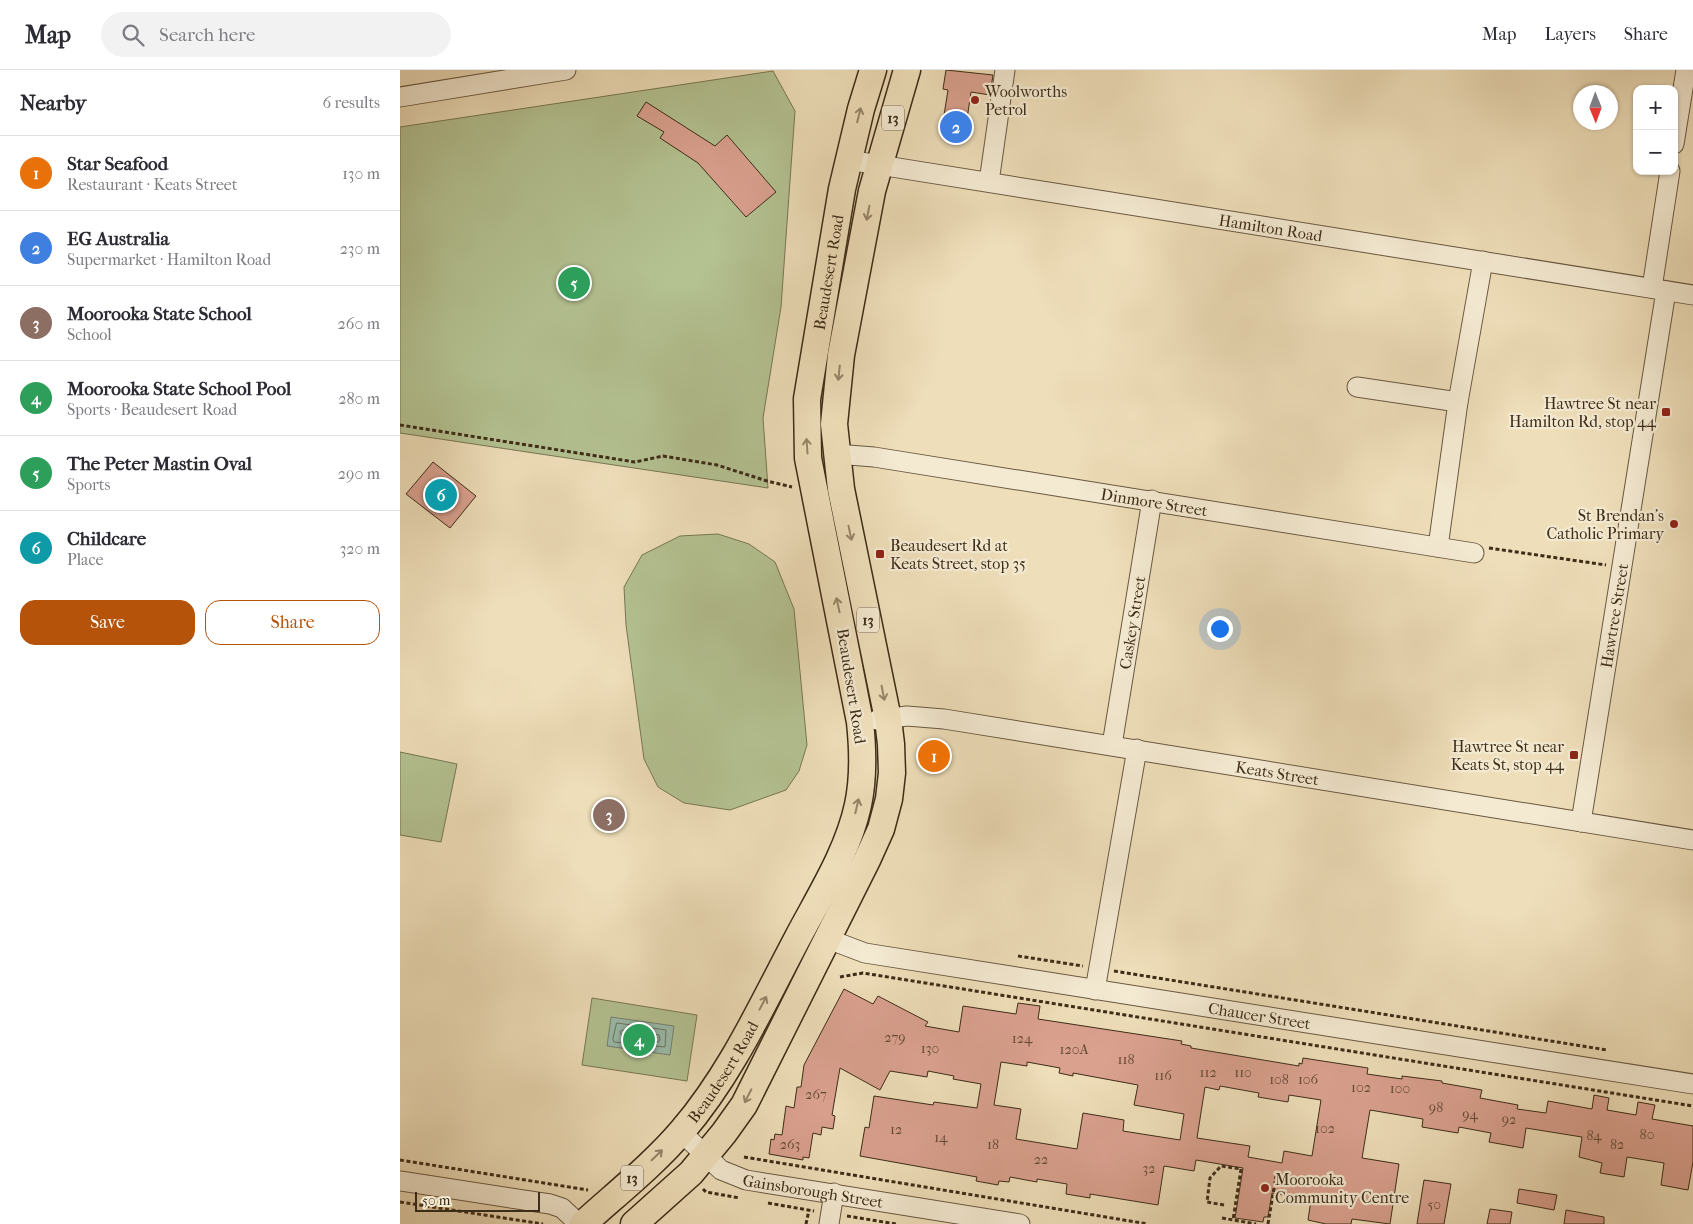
<!DOCTYPE html>
<meta charset="utf-8">
<style>
:root{--surface:#fff;--page:#f2f2f3;--text:#2b2b33;--muted:#7c7c81;--line:#e1e1e2;--accent:#b45309}
body{margin:0;font-family:"IM FELL French Canon",serif;background:var(--page);color:var(--text)}
.controls{position:absolute;right:15px;top:15px;display:grid;overflow:hidden;border-radius:10px;box-shadow:0 1px 4px #0004}
.controls button{width:45px;height:45px;display:grid;place-items:center;padding:0;border:0;border-bottom:1px solid var(--line);background:var(--surface);color:var(--text);font:25px sans-serif}
.compass{position:absolute;left:1173px;top:15px;width:45px;height:45px;border-radius:50%;background:var(--surface);box-shadow:0 1px 4px #0004;rotate:179deg}
.scale{position:absolute;left:15px;bottom:12px;width:125px;box-sizing:border-box;padding-left:5px;border:2px solid #3d2c17;border-top:0;font-size:14px;line-height:18px;white-space:nowrap;color:#3d2c17;-webkit-text-stroke:4px #f4ead2;paint-order:stroke}
.you{position:absolute;left:819px;top:558px;width:18px;height:18px;margin:-12px;border:4px solid #fff;border-radius:50%;background:#1a73e8;box-shadow:0 0 0 8px #1a73e833}
.badge{display:grid;place-items:center;width:32px;height:32px;border-radius:50%;background:var(--accent);color:#fff;font-size:16px;font-weight:700}
.pin{position:absolute;translate:-50% -50%;border:2px solid #fff;box-shadow:0 1px 5px #0006}
.list{margin:0;padding:0;list-style:none}
h2{display:flex;justify-content:space-between;align-items:center;height:65px;margin:0;padding:0 20px;font-size:21px}
h2 small{font-size:16px;font-weight:400;color:var(--muted)}
.list li{display:grid;grid-template-columns:32px 1fr auto;gap:15px;align-items:center;box-sizing:border-box;height:75px;padding:0 20px;border-top:1px solid var(--line)}
.list b{display:block;font-size:19px;white-space:nowrap}
.list p{margin:0;font-size:16px;white-space:nowrap;color:var(--muted)}
.list em{font-size:16px;font-style:normal;color:var(--muted)}
.actions{display:flex;gap:10px;padding:15px 20px}
.actions a{flex:1;padding:11px 0;border:1px solid var(--accent);border-radius:15px;text-align:center;font-size:18px;color:var(--accent)}
.actions .main{background:var(--accent);color:#fff}
.icon{flex:none;width:28px;height:28px;fill:none;stroke:currentColor;stroke-width:2;stroke-linecap:round;stroke-linejoin:round}
.map{position:relative;flex:none;width:1293px;height:1154px;overflow:hidden}
header{display:flex;align-items:center;gap:30px;box-sizing:border-box;height:70px;padding:0 25px;background:var(--surface);border-bottom:1px solid var(--line)}
header strong{font-size:24px}
nav{display:flex;gap:28px;margin-inline-start:auto;font-size:18px}
.search{width:350px;height:45px;background:var(--page);display:flex;align-items:center;gap:12px;box-sizing:border-box;padding:0 18px;border-radius:28px;color:var(--muted);font-size:19px}
main{display:flex}
aside{flex:1;background:var(--surface)}
.map>svg:first-child{display:block}
.green{fill:#b4c292;stroke:#787754}
.water{fill:#9abcac;stroke:#758270}
.lines{fill:none;stroke-linecap:round;stroke-linejoin:round}
.shore{stroke:#6c7462;stroke-width:1}
.building{fill:#daa18f;stroke:#3d2c17;fill-rule:evenodd}
.minor-casing{stroke:#695840;stroke-width:21}
.highway-casing{stroke:#3d2c17;stroke-width:29}
.path{stroke:#3d2c17;stroke-width:3;stroke-dasharray:4 2.5;stroke-linecap:butt}
.minor{stroke:#f4ead2;stroke-width:19}
.highway{stroke:#eedeb9;stroke-width:26}
.oneway{stroke:#968568}
.poi-dot{fill:#8f2418;stroke:#f4ead2;stroke-width:2}
.labels{text-anchor:middle;stroke-width:4.5;stroke-linejoin:round;paint-order:stroke}
.number-label{font-size:14px;fill:#644935}
.shield{fill:#f4ead2;stroke:#74654f;stroke-width:1}
.shield-label{font-size:15px;font-weight:bold;fill:#3d2c17}
.poi-label{font-size:16px;fill:#3d2c17;stroke:#f4ead2;text-anchor:start}
.street-label{font-size:16px;fill:#3d2c17;stroke:#f4ead2}
</style>
<header>
<strong>Map</strong>
<div class="search"><svg class="icon" aria-label="search" viewBox="0 0 24 24"><circle cx="10" cy="10" r="6"/><path d="M15 15l6 6"/></svg>Search here</div>
<nav><a>Map</a><a>Layers</a><a>Share</a></nav>
</header>
<main>
<aside>
<h2>Nearby<small>6 results</small></h2>
<ul class="list">
<li><span class="badge" style="background:#e8710a">1</span><div><b>Star Seafood</b><p>Restaurant · Keats Street</p></div><em>130 m</em></li>
<li><span class="badge" style="background:#3f7fe0">2</span><div><b>EG Australia</b><p>Supermarket · Hamilton Road</p></div><em>230 m</em></li>
<li><span class="badge" style="background:#8d6e63">3</span><div><b>Moorooka State School</b><p>School</p></div><em>260 m</em></li>
<li><span class="badge" style="background:#2e9e5b">4</span><div><b>Moorooka State School Pool</b><p>Sports · Beaudesert Road</p></div><em>280 m</em></li>
<li><span class="badge" style="background:#2e9e5b">5</span><div><b>The Peter Mastin Oval</b><p>Sports</p></div><em>290 m</em></li>
<li><span class="badge" style="background:#0f9aa8">6</span><div><b>Childcare</b><p>Place</p></div><em>320 m</em></li>
</ul>
<div class="actions"><a class="main">Save</a><a>Share</a></div>
</aside>
<div class="map">
<svg width="1293" height="1154" viewBox="0 0 1293 1154">
<rect width="100%" height="100%" fill="#eedeb9"/>
<filter id="stains"><feTurbulence type="fractalNoise" baseFrequency=".004" numOctaves="4"/><feColorMatrix values="0 0 0 0 .2 0 0 0 0 .09 0 0 0 0 .02 0 0 0 .5 -.17"/></filter>
<radialGradient id="worn" r=".72"><stop offset=".6" stop-color="#630" stop-opacity="0"/><stop offset="1" stop-color="#630" stop-opacity=".3"/></radialGradient>
<g class="green">
<path d="M373,1l22,40 -14,196 -18,111 5,70 -368,-55v-306z"/>
<path d="M318,464l31,10 26,18 19,47 13,136 -8,26 -13,19 -56,20 -46,-7 -26,-16 -14,-28 -18,-134 -2,-38 18,-32 38,-19z"/>
<path d="M0,682l57,12 -16,78 -41,-7z"/>
<path d="M192,928l105,17 -10,66 -105,-16z"/>
</g>
<path class="water" d="M211,947l63,9 -4,29 -63,-9z"/>
<g class="lines">
<g class="shore">
<path d="M217,953l49,7 -1,17 -51,-5 -1,-3z"/>
<path d="M223,960l36,5 1,5 -2,2 -36,-6 -2,-4z"/>
</g>
</g>
<g class="building">
<path d="M546,0l47,5 -3,20 -19,-3 -4,27h4l-3,19 -27,-4 7,-44 -5,-1z"/>
<path d="M246,32l69,44 12,-11 49,57 -30,25 -48,-54 -38,-25 4,-6 -27,-16z"/>
<path d="M33,392l43,34 -26,32 -44,-34z"/>
<path d="M444,919l29,15 5,-8 50,26 -3,4 34,6 4,-26 53,8 2,-11 22,3 -2,13 144,22 -1,3 10,2v2l108,18v-3l3,1 1,-6 65,10 -1,6 35,5v-3l40,5v2l40,7 -2,8 38,7 -1,4 29,4 2,-12 44,8 2,-14 15,3 -2,12 29,5 2,-13 17,3 -3,14 41,7v36l-5,28 -27,-5 3,-22 -37,-6 -3,20 -24,-4 2,-10 -23,-6 3,-20 -56,-9 -3,20 -34,-6 2,-9 -32,-6 -1,6 -36,-6 1,-8 -53,-9 -8,48 37,6 -9,60 -38,-5 -1,5h-25l-18,-4 3,-20 -39,-7 -4,24h-4l-1,5 -28,-4 8,-50 -47,-8 -2,11 -30,-5 -6,39 -68,-11v4l-24,-4 1,-10 -30,-5v3l-27,-5 -1,5 -10,-1 -1,4 -22,-4 1,-4 -117,-21 5,-29 4,1 5,-32 59,9 1,-3 43,6 4,-24 -28,-5 1,-3 -26,-5 -1,6 -37,-6 -10,19 -40,-22 -8,47 3,1 -2,13 -11,-2 -1,8 -8,-2 -4,25 -6,-1v3l-34,-6 2,-15 3,1 1,-6 7,1 4,-29 8,2 3,-21h4l3,-22zM601,992l26,4v-4l33,6 -1,5 14,3v-3l65,12 -4,20 50,9 -4,26 -57,-9 1,-11 -41,-7 -6,36 -61,-10 5,-30 -27,-4zM820,1016l39,7 -1,4 30,5 1,-7 32,5 -9,56 -28,-5 -2,12 -34,-6 2,-11 -53,-8 8,-51 14,3z"/>
<path d="M1024,1110l27,4 -7,40h-27z"/>
<path d="M1119,1119l38,6 -3,15 -37,-7z"/>
<path d="M1090,1139l22,3 -2,12h-23z"/>
<path d="M1166,1140l38,7v7h-40z"/>
</g>
<g class="lines">
<defs>
<g id="minor">
<path d="M0,27l166,-27"/>
<path d="M1274,74l12,-74"/>
<path id="s1" d="M448,90l845,135"/>
<path d="M589,112l16,-112"/>
<path d="M1252,218l18,-117"/>
<path d="M957,317l101,15"/>
<path id="s2" d="M436,384l38,3 600,96"/>
<path d="M1038,477l20,-145 25,-141"/>
<path id="s3" d="M477,650l30,-4 37,3 749,121"/>
<path id="s4" d="M712,675l40,-245"/>
<path id="s5" d="M1181,752l85,-531"/>
<path id="s6" d="M428,869l37,14 828,131"/>
<path d="M695,920l42,-241"/>
<path id="s7" d="M281,1062l40,38 25,10 274,44"/>
<path d="M0,1111l150,23 12,4 17,16"/>
<path d="M429,1154l5,-31"/>
</g>
<g id="highway">
<path id="s8" d="M183,1154c33,-30 70,-59 99,-93 49,-57 80,-126 115,-192 22,-42 51,-87 61,-134 6,-28 5,-55 2,-83l-52,-264 -1,-59 35,-210 19,-80 12,-39"/>
<path d="M234,1154l57,-51 33,-40 20,-28 123,-245 14,-31 8,-30 3,-26 -1,-29 -3,-25 -47,-230 -7,-65 7,-69 31,-164 35,-121"/>
</g>
</defs>
<use href="#minor" class="minor-casing"/>
<use href="#highway" class="highway-casing"/>
<g class="path">
<path d="M0,355l235,37 28,-6 54,9 50,16 25,6"/>
<path d="M1089,478l117,17"/>
<path d="M618,886l65,10"/>
<path d="M714,901l493,79"/>
<path d="M440,907l23,-4 830,133"/>
<path d="M344,1087l404,67"/>
<path d="M0,1090l188,30"/>
<path d="M303,1119l3,3 34,6"/>
<path d="M0,1132l143,22"/>
<path d="M368,1133l46,8"/>
<path d="M824,1135l-17,-3 3,-24 11,-12 20,3 -8,51"/>
<path d="M447,1146l49,8"/>
<path d="M822,1148l34,6"/>
<path d="M406,1154l3,-14"/>
<path d="M868,1154l8,-48"/>
</g>
<use href="#minor" class="minor"/>
<use href="#highway" class="highway"/>
</g>
<defs><path id="oneway-shaft" d="M-6 0H5M1.5-3L5.5 0L1.5 3" fill="none" stroke-width="1.6" stroke-linecap="round" stroke-linejoin="round" transform="scale(1.25)"/></defs>
<g class="oneway">
<use href="#oneway-shaft" transform="translate(459 45) rotate(-76)"/>
<use href="#oneway-shaft" transform="translate(468 143) rotate(101)"/>
<use href="#oneway-shaft" transform="translate(439 303) rotate(96)"/>
<use href="#oneway-shaft" transform="translate(407 376) rotate(-94)"/>
<use href="#oneway-shaft" transform="translate(450 463) rotate(78)"/>
<use href="#oneway-shaft" transform="translate(438 535) rotate(-102)"/>
<use href="#oneway-shaft" transform="translate(483 623) rotate(79)"/>
<use href="#oneway-shaft" transform="translate(457 736) rotate(-77)"/>
<use href="#oneway-shaft" transform="translate(363 933) rotate(-62)"/>
<use href="#oneway-shaft" transform="translate(348 1026) rotate(117)"/>
<use href="#oneway-shaft" transform="translate(257 1085) rotate(-44)"/>
</g>
<g class="poi-dot">
<circle cx="575" cy="30" r="5"/>
<rect x="1261" y="337" width="10" height="10" rx="2.5"/>
<circle cx="1274" cy="454" r="5"/>
<rect x="475" y="479" width="10" height="10" rx="2.5"/>
<rect x="1169" y="680" width="10" height="10" rx="2.5"/>
<circle cx="865" cy="1118" r="5"/>
</g>
<g class="labels">
<g class="number-label">
<text x="495" y="972">279</text>
<text x="622" y="973">124</text>
<text x="530" y="983">130</text>
<text x="674" y="984">120A</text>
<text x="726" y="994">118</text>
<text x="808" y="1007">112</text>
<text x="843" y="1007">110</text>
<text x="763" y="1010">116</text>
<text x="879" y="1014">108</text>
<text x="908" y="1014">106</text>
<text x="961" y="1022">102</text>
<text x="1000" y="1023">100</text>
<text x="416" y="1029">267</text>
<text x="1036" y="1042">98</text>
<text x="1070" y="1049">94</text>
<text x="1109" y="1054">92</text>
<text x="925" y="1063">102</text>
<text x="496" y="1064">12</text>
<text x="1247" y="1069">80</text>
<text x="1194" y="1070">84</text>
<text x="541" y="1072">14</text>
<text x="390" y="1079">263</text>
<text x="593" y="1079">18</text>
<text x="1217" y="1079">82</text>
<text x="641" y="1094">22</text>
<text x="749" y="1103">32</text>
<text x="1034" y="1139">50</text>
</g>
<g class="shield">
<rect x="482" y="35.5" width="22" height="25" rx="4"/>
<rect x="457" y="537.5" width="22" height="25" rx="4"/>
<rect x="221" y="1095.5" width="22" height="25" rx="4"/>
</g>
<g class="shield-label">
<text x="493" y="53">13</text>
<text x="468" y="555">13</text>
<text x="232" y="1113">13</text>
</g>
<g class="poi-label">
<text x="585" y="27">Woolworths<tspan x="585" dy="18">Petrol</tspan></text>
<text x="1256" y="339" text-anchor="end">Hawtree St near<tspan x="1256" dy="18">Hamilton Rd, stop 44</tspan></text>
<text x="1264" y="451" text-anchor="end">St Brendan's<tspan x="1264" dy="18">Catholic Primary</tspan></text>
<text x="490" y="481">Beaudesert Rd at<tspan x="490" dy="18">Keats Street, stop 35</tspan></text>
<text x="1164" y="682" text-anchor="end">Hawtree St near<tspan x="1164" dy="18">Keats St, stop 44</tspan></text>
<text x="875" y="1115">Moorooka<tspan x="875" dy="18">Community Centre</tspan></text>
</g>
<g class="street-label">
<text dy="6" stroke="none"><textPath href="#s1" startOffset="428">Hamilton Road</textPath></text>
<text dy="6" stroke="none"><textPath href="#s8" startOffset="1048">Beaudesert Road</textPath></text>
<text dy="6" stroke="none"><textPath href="#s2" startOffset="322">Dinmore Street</textPath></text>
<text dy="6" stroke="none"><textPath href="#s5" startOffset="209">Hawtree Street</textPath></text>
<text dy="6" stroke="none"><textPath href="#s4" startOffset="124">Caskey Street</textPath></text>
<text transform="translate(452 616) rotate(81)" y="6">Beaudesert Road</text>
<text dy="6" stroke="none"><textPath href="#s3" startOffset="405">Keats Street</textPath></text>
<text dy="6" stroke="none"><textPath href="#s6" startOffset="439">Chaucer Street</textPath></text>
<text dy="6" stroke="none"><textPath href="#s8" startOffset="208">Beaudesert Road</textPath></text>
<text dy="6" stroke="none"><textPath href="#s7" startOffset="150">Gainsborough Street</textPath></text>
</g>
</g>
<rect width="100%" height="100%" filter="url(#stains)"/>
<rect width="100%" height="100%" fill="url(#worn)"/>
</svg>
<div class="controls">
<button>+</button>
<button>−</button>
</div>
<svg class="compass" viewBox="-18 -18 36 36"><path d="M0-13l5 13h-10z" fill="#e53935"/><path d="M0 13l5-13h-10z" fill="#7c7c81"/></svg>
<div class="scale">50 m</div>
<div class="you"></div>
<div class="pin badge" style="left:534px;top:686px;background:#e8710a">1</div>
<div class="pin badge" style="left:556px;top:57px;background:#3f7fe0">2</div>
<div class="pin badge" style="left:209px;top:745px;background:#8d6e63">3</div>
<div class="pin badge" style="left:239px;top:970px;background:#2e9e5b">4</div>
<div class="pin badge" style="left:174px;top:213px;background:#2e9e5b">5</div>
<div class="pin badge" style="left:41px;top:425px;background:#0f9aa8">6</div>
</div>
</main>
